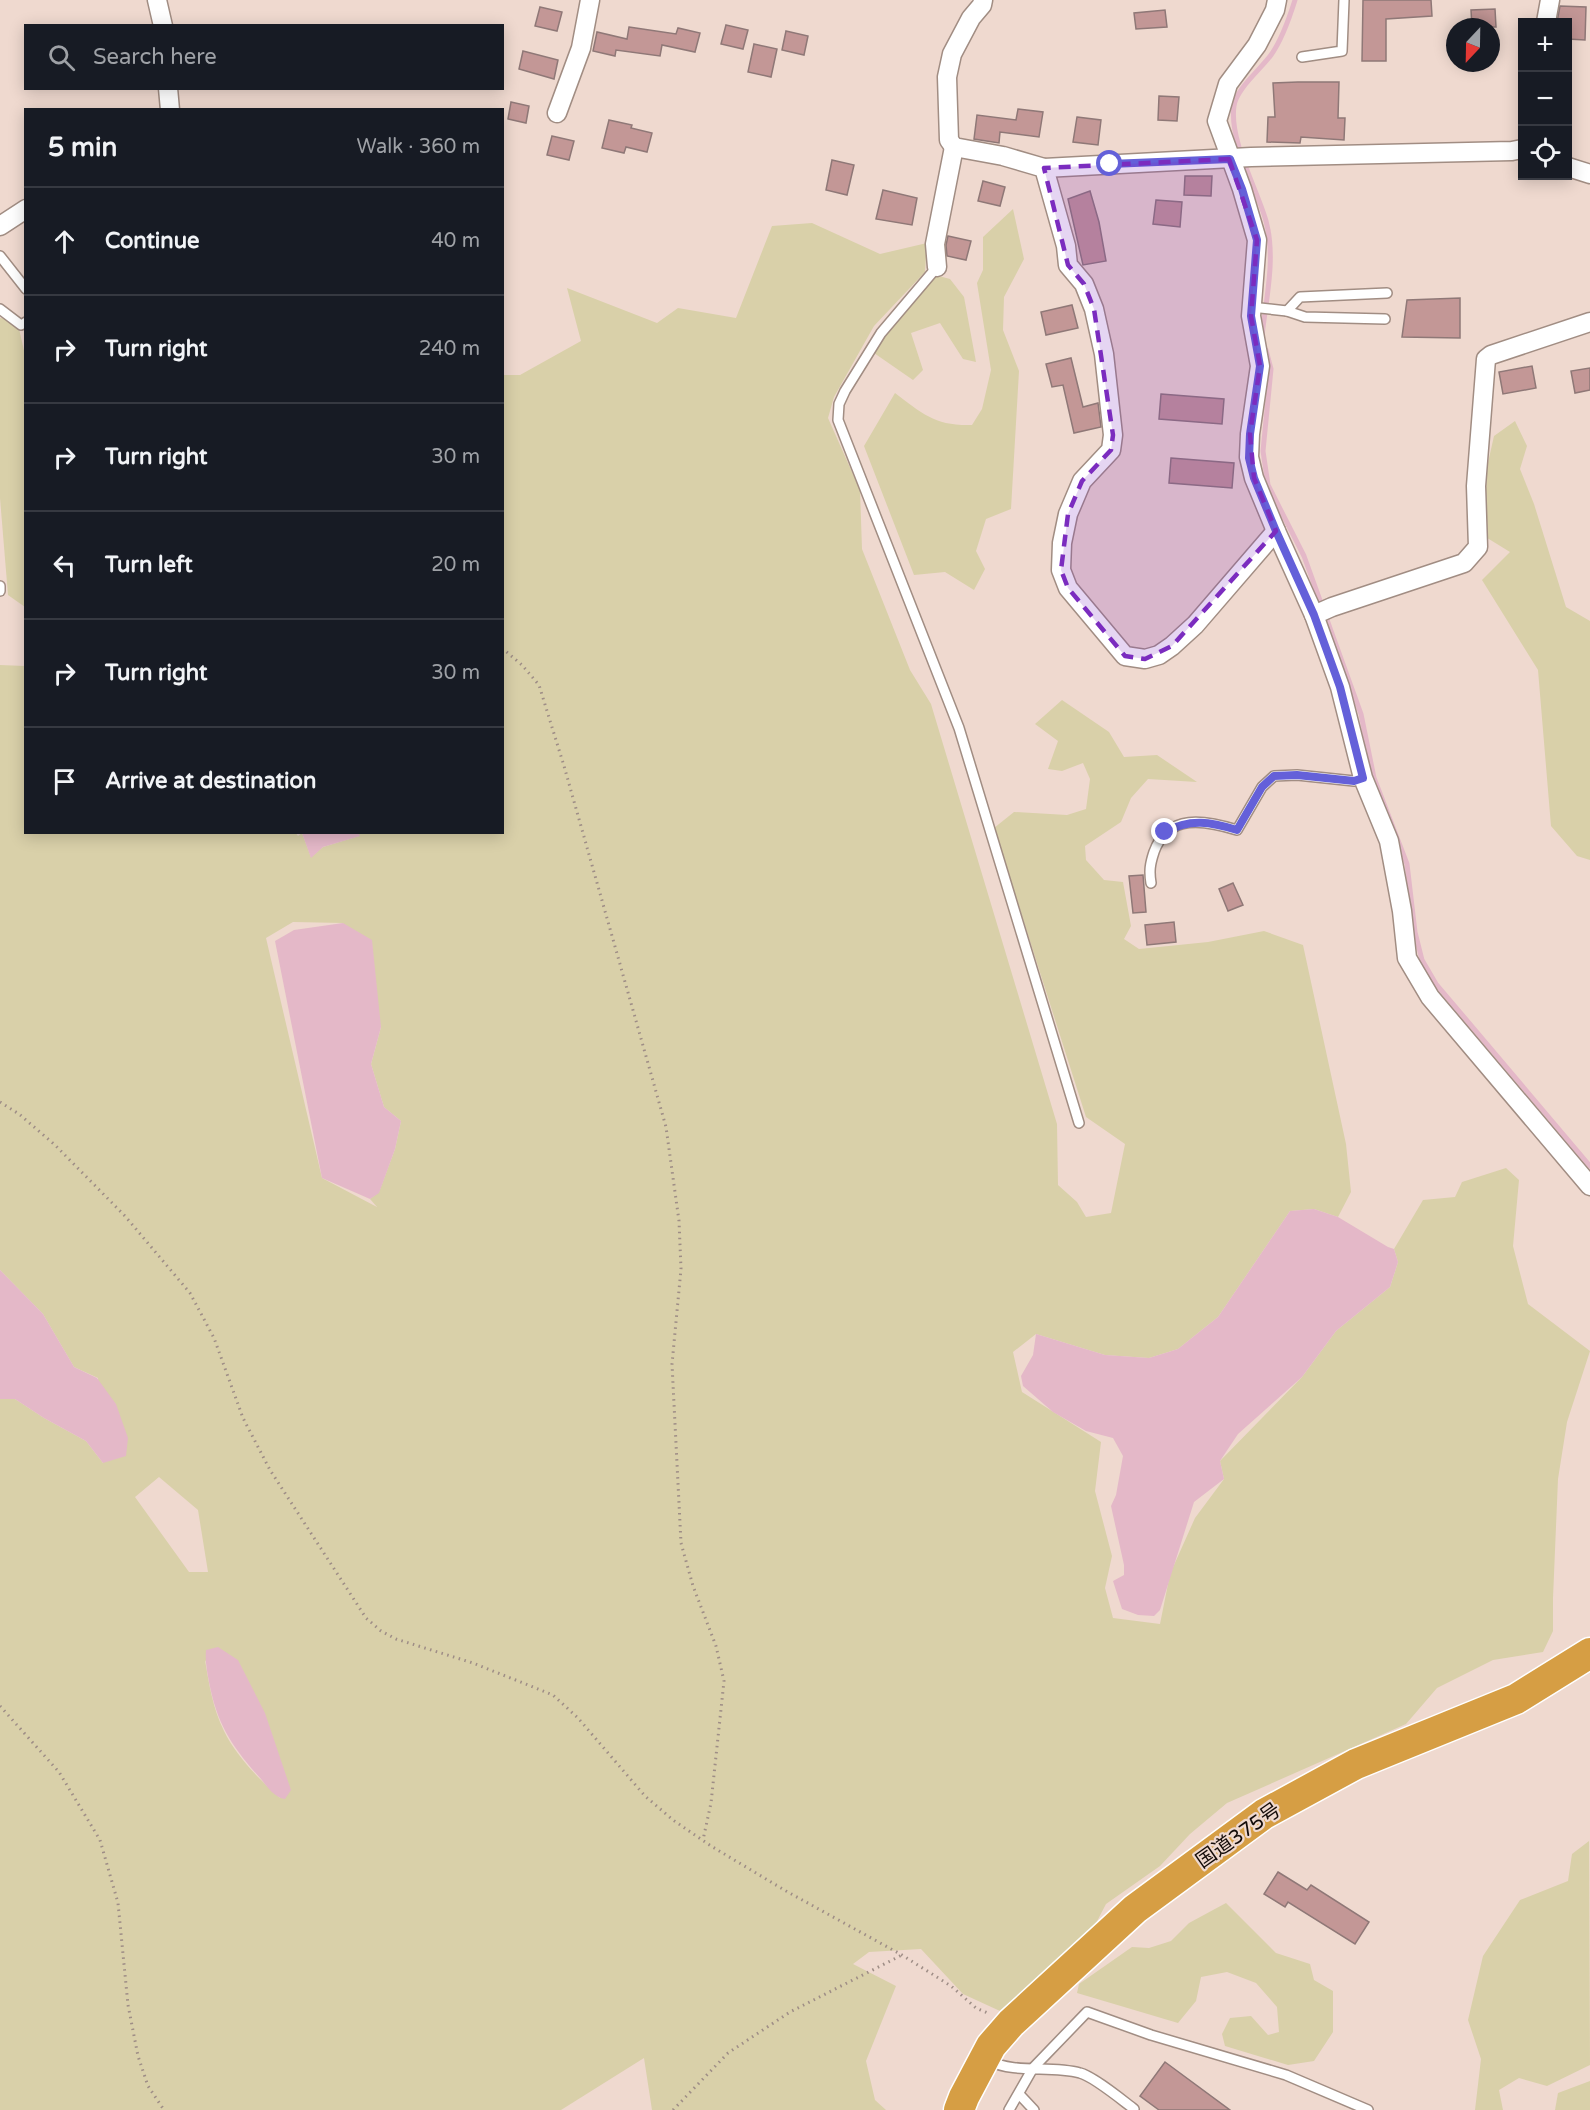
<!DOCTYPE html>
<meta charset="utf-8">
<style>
:root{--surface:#171b24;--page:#20242c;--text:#f1f3f6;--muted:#9ea1a6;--line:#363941}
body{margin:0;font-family:"Varela Round","Noto Sans JP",sans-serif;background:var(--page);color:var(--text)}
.controls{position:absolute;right:18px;top:18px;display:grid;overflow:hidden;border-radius:0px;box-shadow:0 3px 15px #0003}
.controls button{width:54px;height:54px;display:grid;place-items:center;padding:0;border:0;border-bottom:2px solid var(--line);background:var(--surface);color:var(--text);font:30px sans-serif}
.compass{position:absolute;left:1446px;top:18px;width:54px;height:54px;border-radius:50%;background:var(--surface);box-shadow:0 3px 15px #0003;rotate:202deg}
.stop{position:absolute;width:18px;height:18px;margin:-14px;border:4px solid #6460d9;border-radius:50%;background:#fff}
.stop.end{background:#6460d9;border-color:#fff;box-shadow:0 2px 6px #0008}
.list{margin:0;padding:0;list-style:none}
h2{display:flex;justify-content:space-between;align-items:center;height:78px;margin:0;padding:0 24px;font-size:26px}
h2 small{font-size:20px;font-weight:400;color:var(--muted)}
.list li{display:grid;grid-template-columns:39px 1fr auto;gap:18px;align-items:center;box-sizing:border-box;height:108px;padding:0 24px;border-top:2px solid var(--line)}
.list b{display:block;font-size:22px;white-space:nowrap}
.list em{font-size:20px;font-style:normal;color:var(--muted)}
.icon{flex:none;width:33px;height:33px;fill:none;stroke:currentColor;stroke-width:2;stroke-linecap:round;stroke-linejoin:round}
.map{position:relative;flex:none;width:1590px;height:2110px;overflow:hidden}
.search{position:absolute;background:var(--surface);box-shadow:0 3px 15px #0003;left:24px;top:24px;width:480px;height:66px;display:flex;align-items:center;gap:15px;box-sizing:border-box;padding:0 21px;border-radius:0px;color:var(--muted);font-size:22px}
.panel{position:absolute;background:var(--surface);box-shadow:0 3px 15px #0003;left:24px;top:108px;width:480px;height:726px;border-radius:0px}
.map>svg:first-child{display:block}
.green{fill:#d9d0a9;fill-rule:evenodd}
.water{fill:#e4b8c8}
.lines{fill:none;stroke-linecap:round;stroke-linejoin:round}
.stream{stroke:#e4b8c8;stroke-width:5}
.building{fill:#c39796;stroke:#8f7877;stroke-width:1.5}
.service-casing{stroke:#a18d83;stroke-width:12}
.minor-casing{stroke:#a18d83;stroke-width:21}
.trunk-casing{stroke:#fff;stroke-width:33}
.path{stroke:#9e8d86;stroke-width:3;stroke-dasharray:1.5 4.5;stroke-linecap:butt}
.service{stroke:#fff;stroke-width:9}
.minor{stroke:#fff;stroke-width:18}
.trunk{stroke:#d69e44;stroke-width:30}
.route{stroke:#6460d9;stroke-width:8}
.marked{fill:#7b2cbf;fill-opacity:0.2;stroke:#7b2cbf;stroke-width:4.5;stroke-dasharray:12 8;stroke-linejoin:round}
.labels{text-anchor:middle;stroke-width:4.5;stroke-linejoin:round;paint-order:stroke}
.street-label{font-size:20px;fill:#140c09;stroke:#efd9cf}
</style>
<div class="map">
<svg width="1590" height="2110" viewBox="0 0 1590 2110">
<rect width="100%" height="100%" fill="#efd9cf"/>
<g class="green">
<path d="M1013,209l11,50 -20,38 -1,33 16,41 -8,138 -25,10 -10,32 9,18 -11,21 -29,-18 -31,3 -50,-129 31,-53c28,21 40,33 77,32l10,-16 9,-39 -14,-87 6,-13v-33z"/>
<path d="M812,223l68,31 47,-11 -2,29 -51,54 -40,71 -6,21 32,72 2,59 48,121 21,34 126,420 1,61 19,17 9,15 25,-4 14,-69 -39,-27 -92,-289 20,-16 53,3 19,-6 4,-30 -7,-16 -21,8 -14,-2 10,-28 -23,-17 27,-24 47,32 15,25 33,-2 40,27 -49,-3 -17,19 -10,24 -36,24 1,14 18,20 19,2 8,44 -7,13 15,10 69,-7 56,-11 39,14 43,199 5,48 -13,25 -24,-8 -24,2 -72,106 -40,32 -29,9 -44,-3 -69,-21 -23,18 9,40 79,50 -6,49 17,65 -7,32 8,30 47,6 10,-50 25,-56 29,-39 -4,-18 82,-84 34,-46 54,-44 8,-25 -4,-13 29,-49 32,-3 7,-15 44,-14 13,12 -6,66 15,58 62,47 -23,71 -9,57 -5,119v33l-10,21 -50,8 -56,28 -31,36 -179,79 -37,31 -30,32 -54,38 -13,25 -93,82 -37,-17 -42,-45 -52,3 -16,12 43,22 -30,75 9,39 11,10h-234l-8,-52 -83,52h-561v-711h15l29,19 42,23 17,22 -5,-85 -24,-11 -31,-53 -43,-44v-605l25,1 1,166h269l3,4 4,-3 9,24 12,-10 36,-11 -1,-3 144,-1 1,-457h17l61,-34 -14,-53 90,35 21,-15 58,10 36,-92zM293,922l50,1 38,104 -10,37 13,43 17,14 -6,28 -16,43 -9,7 7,8 -55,-29 -56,-240zM159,1477l39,33 10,62h-19l-54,-75zM205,1660l75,138c-20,-18 -44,-42 -56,-67 -11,-22 -15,-47 -19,-71z"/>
<path d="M935,275l15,4 14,18 12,65 -13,-3 -23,-36 -29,10 12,37 -10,10 -39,-27 11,-19z"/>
<path d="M0,318l17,2 8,35v252l-17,-12 -8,-97z"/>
<path d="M1515,421l12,25 -7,23 14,35 32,103 24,14v239l-13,-4 -26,-30 -13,-156 -56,-90 28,-28 -26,-16 3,-69 7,-31z"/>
<path d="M1589,1841l1,224 -43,21 -28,-8 -20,12 4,20h-28l6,-51 -13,-39 15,-64 37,-56 48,-19 4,-27z"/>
<path d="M1226,1903l50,50 34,11 4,16 19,11v41l-19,29 -26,4 -63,-19 -3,-12 8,-16 21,-2 17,19 11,-3 -2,-25 -21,-24 -29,-11 -26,5 -5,24 -18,22 -101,-30 2,-9 53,-37 17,1 22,-7 18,-18z"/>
<path d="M1590,2081v29h-35l3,-17z"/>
</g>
<g class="water">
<path d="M302,833h56l2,3 -37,11 -12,11z"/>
<path d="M343,923l29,17 9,87 -10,37 13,43 17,14 -6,28 -16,44 -9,6 -48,-21 -47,-237 19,-11z"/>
<path d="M1314,1209l24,8 50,30 6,2 4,13 -8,25 -54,44 -34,46 -64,57 -18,27 4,18 -30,23 -34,108 -6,6 -16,-1 -16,-6 -9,-28 11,-6v-10l-13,-59 5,-11 7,-39 -10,-18 -27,-7 -33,-19 -30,-26 -2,-10 12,-21 3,-21 69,21 44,3 29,-9 40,-32 72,-106z"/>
<path d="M0,1270l43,44 31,53 23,11 19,26 12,34 -2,18 -23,7 -17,-22 -42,-23 -29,-19h-15z"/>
<path d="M218,1647l20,13 27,53 26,77 -6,9c-10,-1 -18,-12 -24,-20 -28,-31 -44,-54 -52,-97 -2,-11 -4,-21 -3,-32z"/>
</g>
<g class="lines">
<g class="stream">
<path d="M1262,336c4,-37 14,-78 4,-115 -9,-32 -37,-81 -32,-115 2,-17 27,-37 37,-51 10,-14 19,-39 24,-55"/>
<path d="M1266,350l5,19 -8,82 5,34 36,71 57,158 13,64 33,86 8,68 7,28 14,24 154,182"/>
</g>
</g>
<g class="building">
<path d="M1363,0h68l1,16 -46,3v42h-24z"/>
<path d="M1560,6l26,1 -1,33 -17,-1v-17h-11z"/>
<path d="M540,7l22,5 -5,19 -22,-5z"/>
<path d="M1495,9l1,18h-24l-1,-17z"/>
<path d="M1165,10l2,17 -31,2 -2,-16z"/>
<path d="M726,25l22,5 -5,19 -22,-5z"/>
<path d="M629,27l47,7 2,-6 22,5 -5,19 -33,-7 -2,11 -44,-6 -1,6 -22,-5 4,-19 30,7z"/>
<path d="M786,31l22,5 -4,19 -22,-5z"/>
<path d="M754,44l23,5 -6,28 -23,-5z"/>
<path d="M523,51l35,9 -4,19 -35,-10z"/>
<path d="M1298,82h41l-1,36h7l-1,22 -43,-3 -1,6 -33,-1 1,-25h7l-2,-34z"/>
<path d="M1159,96l20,1 -2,24 -19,-1z"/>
<path d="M511,102l18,4 -3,17 -18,-4z"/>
<path d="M1018,109l25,3 -4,25 -39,-5 -1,11 -25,-4 3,-24 39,5z"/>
<path d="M1077,117l24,3 -3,25 -25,-3z"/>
<path d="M609,120l23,5 -1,3 21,5 -5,19 -21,-5 -2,6 -22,-5z"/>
<path d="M552,136l22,5 -5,19 -22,-5z"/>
<path d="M832,160l22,5 -7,30 -21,-5z"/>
<path d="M1185,176h27l-1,20 -27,-1z"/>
<path d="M983,181l22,6 -5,19 -22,-5z"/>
<path d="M883,190l34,8 -5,27 -36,-6z"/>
<path d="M1090,191l9,31 7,39 -23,4 -15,-66z"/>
<path d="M1156,200l26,2 -2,25 -27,-3z"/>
<path d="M948,236l23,5 -5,19 -19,-4 -1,-11z"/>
<path d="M1460,298v40l-58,-1 5,-37z"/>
<path d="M1072,305l6,23 -32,7 -5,-23z"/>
<path d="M1071,358l12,49 15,-4 3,24 -27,6 -11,-48 -11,2 -6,-23z"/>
<path d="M1532,366l4,22 -33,6 -4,-22z"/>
<path d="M1590,368v22l-15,3 -4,-22z"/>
<path d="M1161,394l63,5 -2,25 -63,-5z"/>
<path d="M1171,458l63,5 -2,25 -63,-5z"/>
<path d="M1143,875l3,37 -13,1 -4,-37z"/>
<path d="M1233,883l10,22 -15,6 -9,-22z"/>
<path d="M1174,922l2,20 -29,3 -2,-20z"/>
<path d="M1278,1872l29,18 4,-5 58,37 -14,22 -67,-42 -3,5 -21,-13z"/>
<path d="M1165,2062l65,48h-71l-19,-14z"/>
</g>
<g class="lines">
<defs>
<g id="service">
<path d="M1302,57l40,-6 2,-51"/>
<path d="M0,256l26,33"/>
<path d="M937,267l-56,66 -36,58 -6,13 -1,16 121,308 120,395"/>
<path d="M1251,307l36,4 18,6 80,2"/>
<path d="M0,309l21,16 5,-3"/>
<path d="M1287,311l13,-14 87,-4"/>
<path d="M0,586v5"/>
<path d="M1151,883c-2,-12 -1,-19 3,-31 14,-39 51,-32 83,-22l25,-43 12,-11 23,-1 57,6 9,-3"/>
<path d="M989,2061c27,13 62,4 91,12 13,3 42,27 54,36l-1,1"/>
<path d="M1019,2094l15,16"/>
<path d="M1009,2110l24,-42 54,-56 64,23 135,40 82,35"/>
</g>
<g id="minor">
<path d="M157,0l6,26"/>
<path d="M983,0l-1,5 -11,13 -19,36 -5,23 2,63 5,7 49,9 41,12 22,78 2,19 16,19 10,25 10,45 9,81 -2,15 -29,31 -14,33 -6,29 -1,27 7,18 57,68 20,3 14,-4 13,-9 23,-21 81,-94"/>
<path d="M1277,0l-2,10 -18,35 -29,39 -11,37 25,68 15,51 -6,76 9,50 -10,68 -1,23 5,21 22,53 38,84 26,72 23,91 26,63 13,70 5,47 23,39 160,189"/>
<path d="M1546,22l4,-22"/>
<path d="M168,88l2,22"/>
<path d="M557,113l24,-65 9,-48"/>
<path d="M1568,167l22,7"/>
<path d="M1044,168l207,-11 261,-6 10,-2"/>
<path d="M0,226l26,-17"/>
<path d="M937,267l-2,-23 19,-97"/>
<path d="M1314,615l18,-8 132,-44 14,-16 -2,-61 10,-127 5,-4 99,-33"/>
</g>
<path id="trunk" d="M959,2110l5,-13 27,-51 20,-23 124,-114 129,-95 92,-50 160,-65 74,-46"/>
</defs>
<use href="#service" class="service-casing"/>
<use href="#minor" class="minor-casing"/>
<use href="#trunk" class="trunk-casing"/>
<g class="path">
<path d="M502,648l20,17 17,20 25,81 102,361 13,94 2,48 -9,95 9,179 12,43 23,60 8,35 -13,122 -8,37"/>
<path d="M0,1102l19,12 36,31 70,71 65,77 24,45 29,80 27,52 96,148 15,13 15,8 77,24 80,32 25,23 67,78 28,24 38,26 75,45 116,64 49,31 25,22 14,6"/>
<path d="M0,1706l59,66 41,68 18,63 10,102 10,51 10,30 16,24"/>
<path d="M673,2110l55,-57 62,-41 112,-57"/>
</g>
<use href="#service" class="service"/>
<use href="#minor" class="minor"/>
<use href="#trunk" class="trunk"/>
</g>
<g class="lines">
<path class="route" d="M1110,164l120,-5 12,30 15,51 -6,76 9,50 -10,68 -1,24 5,20 22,53 38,84 26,72 23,91 -9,3 -57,-6 -23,1 -12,11 -25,43c-26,-8 -47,-12 -72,2"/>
</g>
<path class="marked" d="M1229,159l28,81 -6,76 9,50 -10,68 4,44 22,53 -104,115 -27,13 -20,-3 -57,-68 -7,-18 7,-56 14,-33 29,-31 2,-15 -19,-126 -10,-25 -16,-19 -24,-97z"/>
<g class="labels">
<g class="street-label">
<text transform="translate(1238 1835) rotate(-35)" y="7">国道375号</text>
</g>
</g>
</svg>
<div class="controls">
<button>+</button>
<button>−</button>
<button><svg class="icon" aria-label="locate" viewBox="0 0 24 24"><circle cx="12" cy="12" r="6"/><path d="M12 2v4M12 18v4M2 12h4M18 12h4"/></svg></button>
</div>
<svg class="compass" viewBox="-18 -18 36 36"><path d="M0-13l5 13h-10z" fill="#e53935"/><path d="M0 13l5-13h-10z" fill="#9ea1a6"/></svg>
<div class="stop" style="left:1110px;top:164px"></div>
<div class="stop end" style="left:1165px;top:832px"></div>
<div class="search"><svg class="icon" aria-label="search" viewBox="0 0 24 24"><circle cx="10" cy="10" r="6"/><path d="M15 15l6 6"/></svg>Search here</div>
<section class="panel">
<h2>5 min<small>Walk · 360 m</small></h2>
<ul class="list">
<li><svg class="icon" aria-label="ahead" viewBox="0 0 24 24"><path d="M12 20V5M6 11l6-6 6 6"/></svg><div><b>Continue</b></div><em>40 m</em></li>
<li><svg class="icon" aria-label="right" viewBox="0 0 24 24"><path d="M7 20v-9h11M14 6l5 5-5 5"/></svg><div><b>Turn right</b></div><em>240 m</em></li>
<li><svg class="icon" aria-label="right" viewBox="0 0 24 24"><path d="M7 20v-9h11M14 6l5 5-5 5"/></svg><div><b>Turn right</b></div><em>30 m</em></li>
<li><svg class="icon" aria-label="left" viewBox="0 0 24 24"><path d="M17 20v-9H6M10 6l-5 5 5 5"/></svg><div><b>Turn left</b></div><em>20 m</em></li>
<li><svg class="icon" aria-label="right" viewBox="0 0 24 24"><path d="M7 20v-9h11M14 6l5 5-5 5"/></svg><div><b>Turn right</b></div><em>30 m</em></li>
<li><svg class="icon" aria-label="arrive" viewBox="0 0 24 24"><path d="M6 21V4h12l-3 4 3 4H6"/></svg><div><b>Arrive at destination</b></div></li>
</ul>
</section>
</div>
